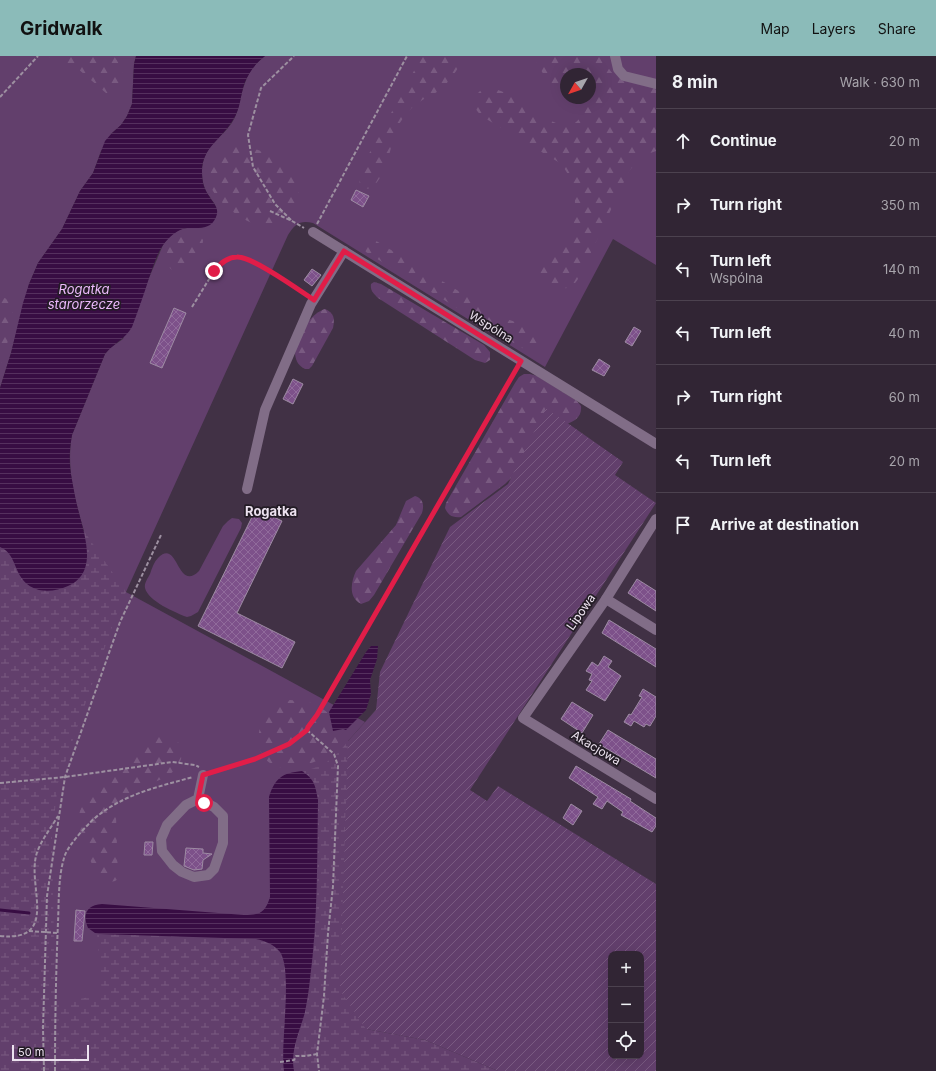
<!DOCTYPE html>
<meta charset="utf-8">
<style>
:root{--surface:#312534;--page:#3d3140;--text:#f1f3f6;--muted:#a8a5ac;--line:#4c424f;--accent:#8bbbb9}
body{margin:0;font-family:Inter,sans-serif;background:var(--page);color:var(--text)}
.controls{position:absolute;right:12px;bottom:12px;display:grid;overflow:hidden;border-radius:8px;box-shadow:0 4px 16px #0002}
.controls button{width:36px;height:36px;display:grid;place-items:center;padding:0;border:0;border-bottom:1px solid var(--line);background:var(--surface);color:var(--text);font:20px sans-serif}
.compass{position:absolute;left:560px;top:12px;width:36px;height:36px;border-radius:50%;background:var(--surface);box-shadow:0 4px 16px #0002;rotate:230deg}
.scale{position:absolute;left:12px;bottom:10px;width:77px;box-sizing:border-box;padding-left:4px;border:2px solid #ece2ef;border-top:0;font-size:11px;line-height:14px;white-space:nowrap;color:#ece2ef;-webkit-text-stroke:3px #231c25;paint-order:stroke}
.stop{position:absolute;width:12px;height:12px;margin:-9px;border:3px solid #e11d48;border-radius:50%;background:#fff}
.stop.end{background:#e11d48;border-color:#fff;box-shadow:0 1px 4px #0008}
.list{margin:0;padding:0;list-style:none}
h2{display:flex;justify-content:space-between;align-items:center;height:52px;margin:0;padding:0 16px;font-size:17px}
h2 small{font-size:13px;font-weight:400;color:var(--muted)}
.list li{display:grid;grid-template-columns:26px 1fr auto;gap:12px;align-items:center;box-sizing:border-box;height:64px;padding:0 16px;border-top:1px solid var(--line)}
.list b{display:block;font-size:15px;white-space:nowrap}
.list p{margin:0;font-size:13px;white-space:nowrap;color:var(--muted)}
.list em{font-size:13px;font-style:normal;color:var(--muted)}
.icon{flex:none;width:22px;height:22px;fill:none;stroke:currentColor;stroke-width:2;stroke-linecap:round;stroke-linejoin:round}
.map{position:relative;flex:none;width:656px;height:1015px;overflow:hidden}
header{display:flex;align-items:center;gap:24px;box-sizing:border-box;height:56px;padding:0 20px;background:var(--accent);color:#111}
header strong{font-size:19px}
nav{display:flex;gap:22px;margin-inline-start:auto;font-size:14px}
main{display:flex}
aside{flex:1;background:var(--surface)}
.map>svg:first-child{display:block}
.grass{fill:#623f6c;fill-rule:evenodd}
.forest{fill:url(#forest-firs)}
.wetland{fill:url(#wetland-marsh)}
.garden{fill:url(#garden-furrows);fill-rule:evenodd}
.water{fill:url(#water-rules)}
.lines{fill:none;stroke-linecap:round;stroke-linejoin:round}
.stream{stroke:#380d43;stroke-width:3}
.building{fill:url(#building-cross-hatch);stroke:#9d8ba3}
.path{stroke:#9d90a1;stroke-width:2;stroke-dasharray:4 2;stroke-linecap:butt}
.minor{stroke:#816d87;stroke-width:10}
.route{stroke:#e11d48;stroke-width:5}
.labels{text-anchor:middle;stroke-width:3.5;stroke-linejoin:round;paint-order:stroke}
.street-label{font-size:12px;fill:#ece2ef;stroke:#231c25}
.water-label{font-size:13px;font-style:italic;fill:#ecb9fc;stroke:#231c25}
.neighbourhood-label{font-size:13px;font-weight:bold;fill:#ece2ef;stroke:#231c25}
</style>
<header>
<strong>Gridwalk</strong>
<nav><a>Map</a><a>Layers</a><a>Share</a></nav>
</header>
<main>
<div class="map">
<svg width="656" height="1015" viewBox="0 0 656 1015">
<defs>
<pattern id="forest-firs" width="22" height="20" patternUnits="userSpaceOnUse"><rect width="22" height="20" fill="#623f6c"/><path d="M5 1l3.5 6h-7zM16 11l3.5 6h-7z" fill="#795a81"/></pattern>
<pattern id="wetland-marsh" width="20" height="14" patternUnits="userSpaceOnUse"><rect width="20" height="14" fill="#623f6c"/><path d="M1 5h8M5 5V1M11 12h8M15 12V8" fill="none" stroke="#795a81"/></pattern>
<pattern id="garden-furrows" width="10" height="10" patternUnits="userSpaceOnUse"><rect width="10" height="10" fill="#623f6c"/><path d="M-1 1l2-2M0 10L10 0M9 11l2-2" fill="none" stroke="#795a81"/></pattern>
<pattern id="water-rules" width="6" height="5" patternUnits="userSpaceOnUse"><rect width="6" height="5" fill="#380d43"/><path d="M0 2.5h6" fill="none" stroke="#55305e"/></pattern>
<pattern id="building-cross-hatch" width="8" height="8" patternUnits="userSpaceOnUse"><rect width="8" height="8" fill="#7d518a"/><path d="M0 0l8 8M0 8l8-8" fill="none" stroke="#906a9b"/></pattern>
</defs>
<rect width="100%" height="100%" fill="#413145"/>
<g class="grass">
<path d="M0,0h136l-2,8 -2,40 -5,12 -6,9 -9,8 -11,18 -8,22 -13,18 -18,38 -24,34 -9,21 -18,69 -11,35z"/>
<path d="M265,0h391v209l-43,-26 -68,128 -232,-144c-13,-3 -18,1 -25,12l-162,357 239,130 -17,19 18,288 132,42h-498v-524l84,-16c-9,-31 -18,-63 -12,-96l33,-81 5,-6 13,-9 40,-94c4,-6 9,-12 16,-15 15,-6 26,4 37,-13 0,-4 1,-9 -1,-12 -1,-3 -4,-5 -5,-8 -6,-7 -8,-16 -8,-26 1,-26 19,-31 31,-50 7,-12 7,-26 12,-38 3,-11 11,-20 20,-27zM566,18h24v24h-24z"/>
<path d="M232,462l7,1 3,4 -1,5 -43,84 -7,4 -4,1c-11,-4 -39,-16 -42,-29 -1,-5 3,-10 5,-14 2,-6 4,-12 8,-16 20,-21 19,35 41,13l24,-45 5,-5z"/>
</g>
<g class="forest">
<path d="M46,0h68c3,5 7,9 8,15 3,12 -3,23 -16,22l-29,-25z"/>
<path d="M422,0h44c-7,10 -13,21 -22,30 -5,6 -13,9 -20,13 -12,7 -20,16 -27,29 -6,14 -12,61 -32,61l-5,-5 -2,-10z"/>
<path d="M534,0h70c6,27 28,29 52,30v65l-14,5 -13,15 -48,103c-3,5 -5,9 -9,12 -10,6 -31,1 -33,-13 -2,-14 19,-14 25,-24 15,-24 16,-65 -4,-86l-77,-46c-5,-5 -11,-10 -8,-18 11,-34 69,24 87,26 18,3 26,-15 12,-27h16v-24h-24v19c-17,-8 -25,-20 -32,-37z"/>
<path d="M245,90c14,4 28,8 39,18 7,7 14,18 15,29 1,16 -15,36 -32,34 -18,-1 -44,-20 -54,-36 -9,-16 2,-36 17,-43 5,-2 10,-1 15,-2z"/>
<path d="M192,177l8,3 3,4c0,9 -7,11 -11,18 -24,37 -43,-18 0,-25z"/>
<path d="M368,181l5,2 120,73c4,2 9,5 14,7 12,5 45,9 34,28l-9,3 -10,-2 -156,-96 -4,-5 -1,-5 3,-4z"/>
<path d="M374,226l7,2 103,61 6,7v8l-5,3 -10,-3 -97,-62c-5,-5 -8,-8 -7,-14z"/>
<path d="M0,241c4,1 8,1 11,5 7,11 -7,53 -11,65z"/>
<path d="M325,253c9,4 10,9 8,19l-21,38 -3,3h-4c-24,-11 1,-55 20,-60z"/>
<path d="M524,318h6l7,2 40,25 4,5c1,11 -6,15 -16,19l-60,59 -44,33c-9,1 -13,-2 -16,-9l1,-5 69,-120 4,-6z"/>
<path d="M415,440c9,3 9,10 7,17l-48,82 -5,6 -8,3c-13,-7 -10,-22 -5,-33l40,-46 10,-24z"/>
<path d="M290,644c7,1 14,1 21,3 24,10 42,31 17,52 -8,6 -19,9 -28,11 -7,1 -15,3 -21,1 -28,-7 -25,-44 -6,-59 6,-4 11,-6 17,-8z"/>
<path d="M164,679c9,2 15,5 18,15 1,3 0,5 -1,9 -7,24 -40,23 -56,37 -5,5 -7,13 -9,20l2,63 -3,2c-3,1 -6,1 -9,0 -15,-9 -31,-53 -26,-70 6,-17 20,-23 32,-36 11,-10 19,-25 32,-33 6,-5 12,-6 20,-7z"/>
</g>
<path class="wetland" d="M84,475l42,61 -12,29 -56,162 -6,54 3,166 47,-8 -5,-62 165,7 13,7 5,6 5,14 8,86c3,-14 8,-27 12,-41 2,-9 3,-20 5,-30 9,-60 7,-122 8,-182 -3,-15 -3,-20 -16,-29 22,-4 32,-12 46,-30l-8,249 26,39 59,11 73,31h-498v-524c12,5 13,16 18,26l63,4c8,-15 6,-29 3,-46z"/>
<path class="garden" d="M546,352l77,54 -8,13 41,28 -186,287 17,11 11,-15 158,98v187h-158l-73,-31 -59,-11 -26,-39 8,-249 28,-31 4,-38 70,-145 58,-43zM611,898h30v102h-30z"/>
<g class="water">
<path d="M136,0h129c-9,7 -16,16 -20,26 -5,13 -4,26 -12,38 -11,19 -32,28 -31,53 0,8 2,16 7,23 4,7 11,12 7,21 -5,13 -18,11 -29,11 -7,1 -13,5 -18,10 -11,10 -15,27 -20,40 -5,16 -11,33 -17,49 -7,12 -19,17 -27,27l-33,81c-3,16 -3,30 0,45 2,11 4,22 7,33 6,24 19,60 -11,73 -9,4 -19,6 -29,4 -28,-8 -19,-35 -39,-43v-159l11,-35 12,-50 6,-19 9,-21 24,-34 18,-38 13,-18 12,-32 7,-8 9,-8 6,-9 5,-12 2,-40z"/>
<path d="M371,590h7l-1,13 -7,21 1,14 -5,16 -20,20 -3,-1 -10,2 -4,-19 37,-60z"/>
<path d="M302,715c13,9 13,14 16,29 -1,60 0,119 -8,179 -1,11 -3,22 -5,33 -5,19 -15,38 -11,59h-10c-4,-27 9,-100 -4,-119 -6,-8 -15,-11 -24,-13l-157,-5 -4,-1 -7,-5c-6,-14 -1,-23 14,-24l142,11c16,0 21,-2 26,-18l-1,-100c6,-19 13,-24 33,-26z"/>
</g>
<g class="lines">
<path class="stream" d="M0,854l29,3"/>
</g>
<g class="building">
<path d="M356,134l13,6 -6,11 -12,-7z"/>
<path d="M312,213l9,6 -9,11 -8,-6z"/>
<path d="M174,252l12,5 -24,55 -12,-5z"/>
<path d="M634,271l7,4 -9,15 -7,-4z"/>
<path d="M599,303l11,7 -6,10 -12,-6z"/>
<path d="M293,323l10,5 -10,20 -10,-5z"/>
<path d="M249,449l33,16 -45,92 58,29 -13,26 -84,-42 54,-109 -7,-3z"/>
<path d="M637,523l19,12v20l-28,-18z"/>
<path d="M609,564l47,29v18l-54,-34z"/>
<path d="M604,600l8,5 -4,6 13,9 -16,25 -19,-11 6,-9 -3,-1 3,-6 -6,-3 6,-9 6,4z"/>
<path d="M643,633l13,8v19l-6,10 -4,-2 -2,3 -10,-6 -3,5 -7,-4 5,-8 2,1 11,-18 -3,-1z"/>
<path d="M572,646l21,13 -11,18 -21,-14z"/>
<path d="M608,674l48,29v19l-57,-34z"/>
<path d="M576,710l55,33 -1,2 26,17v8l-4,6 -31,-17 2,-3 -16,-11 -5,8 -9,-5 5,-7 -29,-19z"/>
<path d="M571,748l11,7 -9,14 -10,-7z"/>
<path d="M145,786h8l-1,13h-8z"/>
<path d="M186,792l17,1v4l9,1 -9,6 -1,9 -8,1 -10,-4z"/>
<path d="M76,854l9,1 -3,30h-8z"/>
</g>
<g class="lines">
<g class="path">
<path d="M0,41l38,-41"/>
<path d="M270,155l22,10 12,7"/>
<path d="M291,164l-16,-16 -22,-37 -5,-32 13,-47 33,-32"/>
<path d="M317,168l90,-168"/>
<path d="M192,251l22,-36 11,-11 12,-4 20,7 50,32"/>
<path d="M307,674l27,24 4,12 -5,120 -5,47 -4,63 -7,58 2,17"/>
<path d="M211,717l44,-14 34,-16 18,-13 1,-3 9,-12 200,-346"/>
<path d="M0,727l65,-6 107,-15 23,3 4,2"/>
<path d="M29,875l29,2"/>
<path d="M0,880c59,6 28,-48 36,-80 3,-13 15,-28 22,-40"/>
<path d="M280,1006l14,-2 2,-4h10l11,-2"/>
<path d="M44,1015l-1,-43 4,-132 18,-119 55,-155 41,-87"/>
<path d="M55,1015c0,-50 1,-100 3,-149 1,-21 0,-47 7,-67 4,-11 26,-35 35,-41 28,-21 61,-28 93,-37"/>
</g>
<g class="minor">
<path d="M615,0l3,13 6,7 32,8"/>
<path d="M313,176l343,212"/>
<path d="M247,433l18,-79 46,-106 33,-53"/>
<path d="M656,463l-50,80 -83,119 133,81"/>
<path d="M606,543l50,31"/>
<path d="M198,743l16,8 9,9v27l-9,26 -6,6 -14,2 -12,-5 -9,-7 -11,-14 -1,-12 6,-14 19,-20 12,-6 5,-24"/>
</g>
</g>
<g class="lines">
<path class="route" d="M204,747l-6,-4 5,-24 52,-16 34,-15 18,-14 1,-3 9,-12 204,-354 -177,-110 -30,49c-15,-10 -62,-44 -77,-43 -10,0 -17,7 -23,14"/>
</g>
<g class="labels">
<g class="street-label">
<text transform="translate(491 271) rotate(32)" y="4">Wspólna</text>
<text transform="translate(581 556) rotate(-55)" y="4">Lipowa</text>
<text transform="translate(596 692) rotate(31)" y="4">Akacjowa</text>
</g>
<g class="water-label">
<text x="84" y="238">Rogatka<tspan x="84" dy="15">starorzecze</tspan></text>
</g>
<g class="neighbourhood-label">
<text x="271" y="460">Rogatka</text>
</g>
</g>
</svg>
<div class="controls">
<button>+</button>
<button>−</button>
<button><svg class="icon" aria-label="locate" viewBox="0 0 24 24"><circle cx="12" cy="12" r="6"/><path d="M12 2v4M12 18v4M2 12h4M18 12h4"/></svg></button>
</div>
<svg class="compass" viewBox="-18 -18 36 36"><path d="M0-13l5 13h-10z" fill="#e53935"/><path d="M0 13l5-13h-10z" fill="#a8a5ac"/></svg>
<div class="scale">50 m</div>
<div class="stop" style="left:204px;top:747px"></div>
<div class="stop end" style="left:214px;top:215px"></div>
</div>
<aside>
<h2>8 min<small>Walk · 630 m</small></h2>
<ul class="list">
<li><svg class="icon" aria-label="ahead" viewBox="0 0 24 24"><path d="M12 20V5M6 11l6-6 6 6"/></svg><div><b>Continue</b></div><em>20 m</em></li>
<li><svg class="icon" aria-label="right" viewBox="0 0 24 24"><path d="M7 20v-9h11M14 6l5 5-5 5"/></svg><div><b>Turn right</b></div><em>350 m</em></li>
<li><svg class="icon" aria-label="left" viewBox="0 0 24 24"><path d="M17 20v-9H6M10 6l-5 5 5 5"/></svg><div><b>Turn left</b><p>Wspólna</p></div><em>140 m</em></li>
<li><svg class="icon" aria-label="left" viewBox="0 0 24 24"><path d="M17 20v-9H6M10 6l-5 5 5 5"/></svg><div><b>Turn left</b></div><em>40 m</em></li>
<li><svg class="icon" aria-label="right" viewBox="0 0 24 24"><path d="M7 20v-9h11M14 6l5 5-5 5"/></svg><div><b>Turn right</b></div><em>60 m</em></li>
<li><svg class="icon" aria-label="left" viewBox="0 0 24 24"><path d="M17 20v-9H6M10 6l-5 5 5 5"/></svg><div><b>Turn left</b></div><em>20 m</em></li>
<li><svg class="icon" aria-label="arrive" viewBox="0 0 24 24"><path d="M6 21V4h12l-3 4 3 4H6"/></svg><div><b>Arrive at destination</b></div></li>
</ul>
</aside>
</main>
